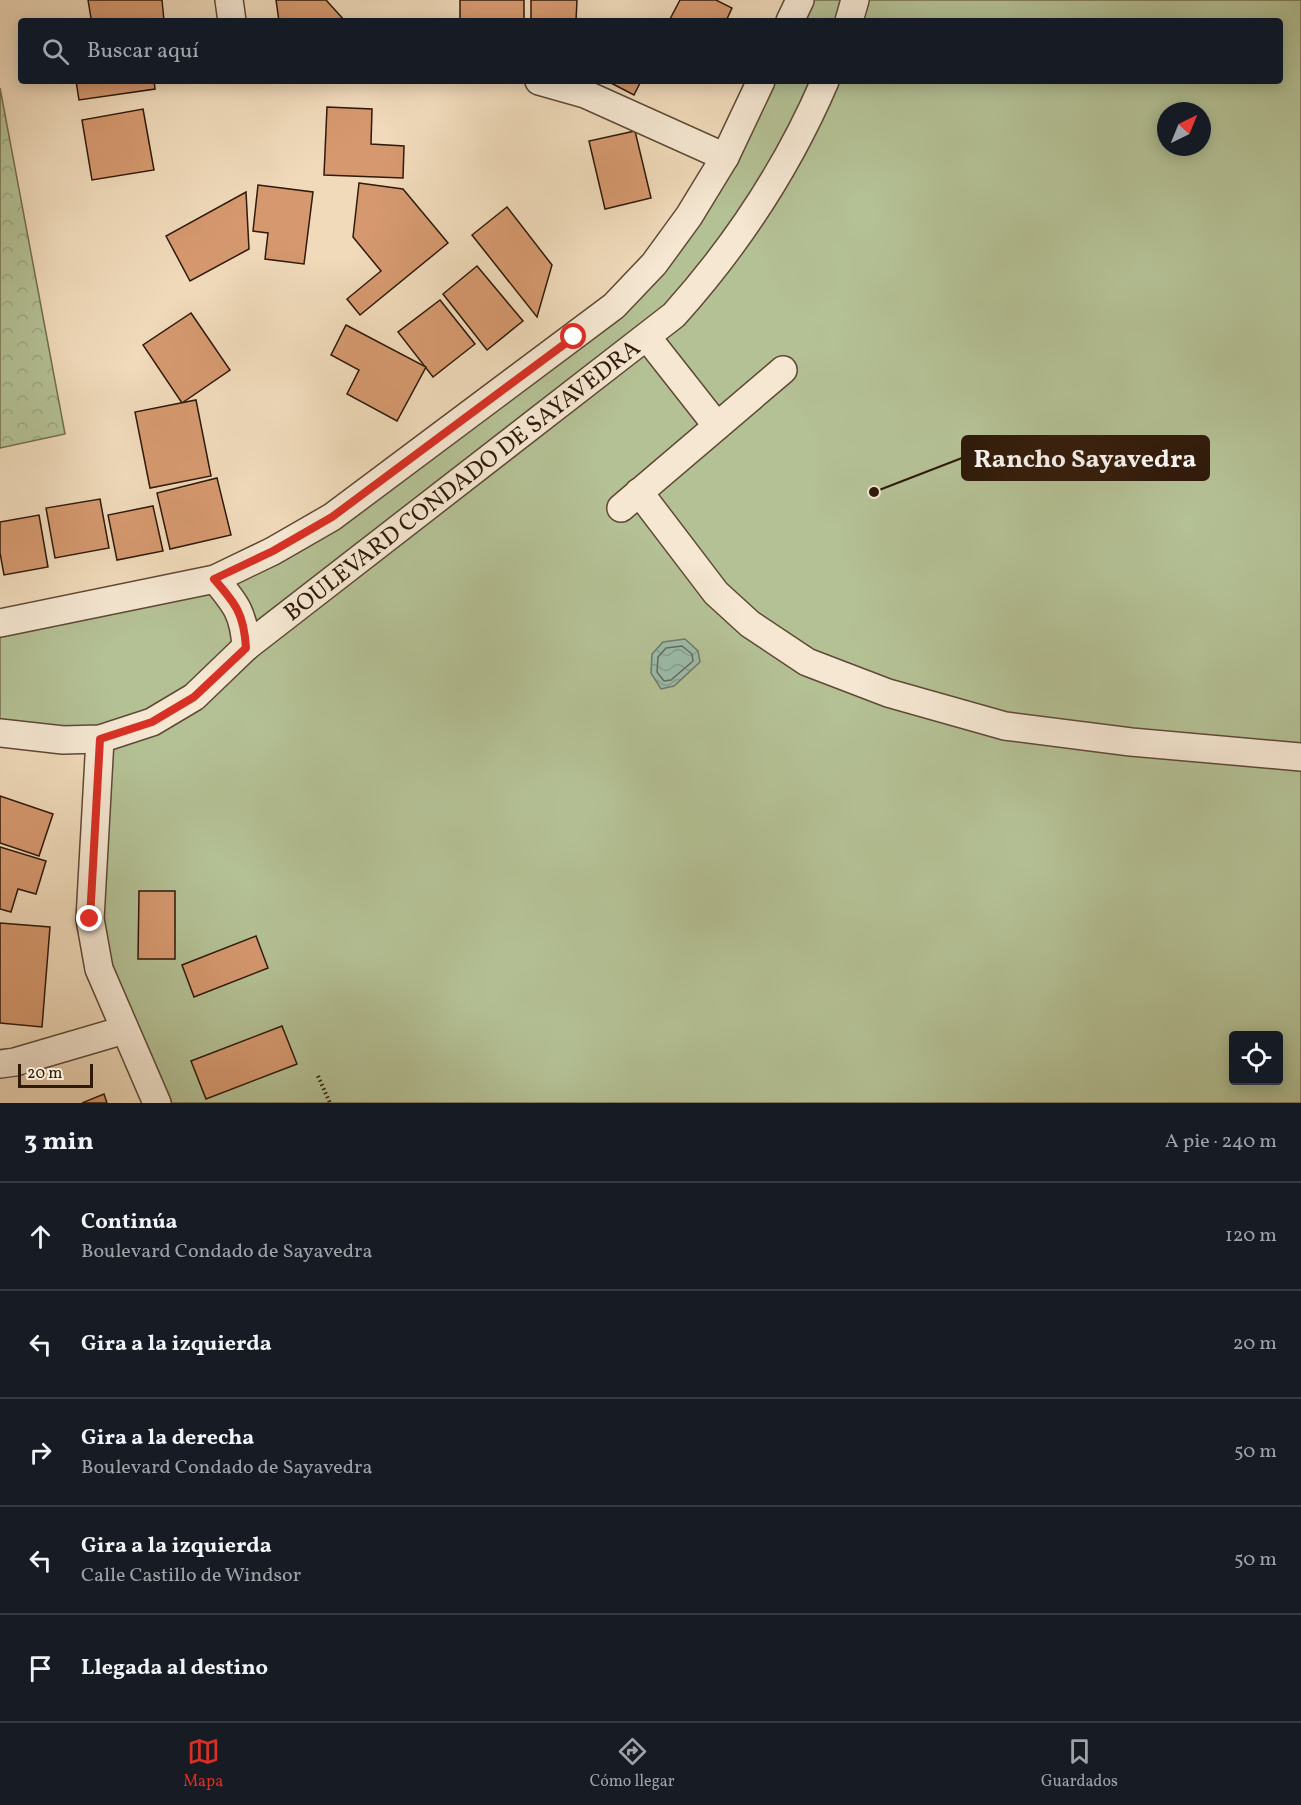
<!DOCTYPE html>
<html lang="es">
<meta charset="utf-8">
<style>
:root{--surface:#171b24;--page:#20242c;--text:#f1f3f6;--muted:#9ea1a6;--line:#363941;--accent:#d93025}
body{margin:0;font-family:Vollkorn,serif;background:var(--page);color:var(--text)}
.controls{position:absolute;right:18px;bottom:18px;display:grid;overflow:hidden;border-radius:6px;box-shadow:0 3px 15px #0003}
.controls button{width:54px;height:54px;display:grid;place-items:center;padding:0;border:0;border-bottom:2px solid var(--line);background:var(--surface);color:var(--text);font:30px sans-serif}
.compass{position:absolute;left:1157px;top:102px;width:54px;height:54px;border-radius:50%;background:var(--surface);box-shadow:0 3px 15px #0003;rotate:43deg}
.scale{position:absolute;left:18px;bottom:15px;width:75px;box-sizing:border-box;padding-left:6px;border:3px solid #2f1909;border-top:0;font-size:16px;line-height:21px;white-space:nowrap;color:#2f1909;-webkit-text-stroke:4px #f5e7d2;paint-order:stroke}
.stop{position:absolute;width:18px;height:18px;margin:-14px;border:4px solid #d93025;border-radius:50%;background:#fff}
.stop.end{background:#d93025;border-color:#fff;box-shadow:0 2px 6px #0008}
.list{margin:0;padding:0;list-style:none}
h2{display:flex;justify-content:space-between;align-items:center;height:78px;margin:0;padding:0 24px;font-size:26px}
h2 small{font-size:20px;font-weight:400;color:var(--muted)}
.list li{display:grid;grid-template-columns:39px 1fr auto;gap:18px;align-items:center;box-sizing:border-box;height:108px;padding:0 24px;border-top:2px solid var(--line)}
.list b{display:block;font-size:22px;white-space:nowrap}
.list p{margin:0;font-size:20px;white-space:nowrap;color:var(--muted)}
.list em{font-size:20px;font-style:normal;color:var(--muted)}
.icon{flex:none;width:33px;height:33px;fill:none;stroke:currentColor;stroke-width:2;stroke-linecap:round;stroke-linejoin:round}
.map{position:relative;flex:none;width:1301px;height:1103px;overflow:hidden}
.search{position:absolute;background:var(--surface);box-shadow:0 3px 15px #0003;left:18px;right:18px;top:18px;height:66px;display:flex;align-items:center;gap:15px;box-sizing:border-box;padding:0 21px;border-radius:6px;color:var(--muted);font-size:22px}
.sheet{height:618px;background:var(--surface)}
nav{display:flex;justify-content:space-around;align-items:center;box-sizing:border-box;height:84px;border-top:2px solid var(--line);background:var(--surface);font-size:16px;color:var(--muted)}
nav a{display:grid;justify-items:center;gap:3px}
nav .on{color:var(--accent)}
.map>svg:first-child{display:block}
.forest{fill:url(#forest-crowns);stroke:#726d4f;stroke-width:1.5}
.green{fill:#b4c195;stroke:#726d4f;stroke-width:1.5;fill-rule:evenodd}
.water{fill:url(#water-waves);stroke:#707a6a;stroke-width:1.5}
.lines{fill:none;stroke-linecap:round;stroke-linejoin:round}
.shore{stroke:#656a5a;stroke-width:1.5}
.building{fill:#d6996f;stroke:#2f1909;stroke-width:1.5}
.minor-casing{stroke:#5f4935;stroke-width:30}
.path{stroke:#2f1909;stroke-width:4;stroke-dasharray:1.5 3;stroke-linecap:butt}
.minor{stroke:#f5e7d2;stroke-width:27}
.route{stroke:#d93025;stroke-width:8}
.labels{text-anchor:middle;stroke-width:4.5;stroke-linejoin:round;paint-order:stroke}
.street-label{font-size:24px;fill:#2f1909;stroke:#f5e7d2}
.leader{fill:none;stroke:#2f1909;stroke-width:2}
.callout-dot{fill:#2f1909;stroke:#f5e7d2;stroke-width:2}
.callout{fill:#2f1909;stroke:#2f1909;stroke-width:2}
.callout-label{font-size:26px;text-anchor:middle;font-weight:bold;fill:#fff}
</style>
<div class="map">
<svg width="1301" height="1103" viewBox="0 0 1301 1103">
<defs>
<pattern id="forest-crowns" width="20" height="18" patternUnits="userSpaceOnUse" patternTransform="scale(1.5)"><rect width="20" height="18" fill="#b4c195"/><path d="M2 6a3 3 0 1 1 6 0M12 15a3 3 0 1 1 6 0" fill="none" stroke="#9ba57f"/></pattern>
<pattern id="water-waves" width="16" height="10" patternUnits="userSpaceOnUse" patternTransform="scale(1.5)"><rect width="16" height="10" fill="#9bbbaa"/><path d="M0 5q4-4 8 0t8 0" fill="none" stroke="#86a091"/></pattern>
</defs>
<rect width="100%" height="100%" fill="#f0daba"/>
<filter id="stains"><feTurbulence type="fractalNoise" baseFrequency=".00333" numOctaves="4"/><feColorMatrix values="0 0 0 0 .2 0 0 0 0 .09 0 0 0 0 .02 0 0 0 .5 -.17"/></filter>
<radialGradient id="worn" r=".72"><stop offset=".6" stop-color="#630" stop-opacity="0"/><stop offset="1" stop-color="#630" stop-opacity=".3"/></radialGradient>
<path class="forest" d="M0,88l65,346 -65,14z"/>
<path class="green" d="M800,0h501v1103h-1144l-58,-134 1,-229 -100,-7v-110l273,-72 381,-287 107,-183h519v-60h-490zM1166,111h36v36h-36zM1234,1036h44v44h-44z"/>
<path class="water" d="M685,639l13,12 2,11 -26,24 -13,3 -10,-16 1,-19 11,-12z"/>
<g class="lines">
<path class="shore" d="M682,646l10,8 1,7 -22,19 -7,1 -7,-9 1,-15 8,-9z"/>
</g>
<g class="building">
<path d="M88,0h74l2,21h-69l-4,-3z"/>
<path d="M276,0h50l19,21h-66z"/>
<rect x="460" y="0" width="64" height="21"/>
<path d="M531,0h46l-1,21h-45z"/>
<path d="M680,0h36l16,8 -6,13h-57z"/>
<path d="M76,81h78l1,8 -76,11z"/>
<path d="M607,81h34l-7,14z"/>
<path d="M327,107l45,2 -1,35 33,2 -1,32 -79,-3z"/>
<path d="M143,109l11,61 -62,10 -10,-60z"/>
<path d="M635,131l16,67 -46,11 -16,-68z"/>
<path d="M359,183l44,6 45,54 -88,72 -13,-16 34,-28 -28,-34z"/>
<path d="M258,185l55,7 -9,72 -39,-5 3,-26 -15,-2z"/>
<path d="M246,192l3,57 -59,32 -24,-45z"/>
<path d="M507,207l45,58 -15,52 -65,-82z"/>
<path d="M477,266l46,55 -36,29 -44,-56z"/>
<path d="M440,300l35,44 -42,33 -35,-45z"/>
<path d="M191,313l39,57 -48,33 -39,-58z"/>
<path d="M346,325l80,42 -29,54 -50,-27 12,-24 -28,-15z"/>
<path d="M196,400l15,76 -61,12 -15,-76z"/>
<path d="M217,478l14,57 -61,14 -13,-56z"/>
<path d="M100,499l9,49 -54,10 -9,-50z"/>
<path d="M153,506l10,45 -46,9 -9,-45z"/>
<path d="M39,515l9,52 -44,8 -4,-22v-31z"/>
<path d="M0,796l53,18 -14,42 -39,-13z"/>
<path d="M0,847l46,14 -10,33 -18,-5 -7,23 -11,-3z"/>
<path d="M139,891h36v68h-37z"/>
<path d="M0,923l50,4 -8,100 -42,-4z"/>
<path d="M256,936l12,32 -74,29 -12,-32z"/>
<path d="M282,1026l15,38 -91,35 -15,-38z"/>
<path d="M104,1094l3,9h-25z"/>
</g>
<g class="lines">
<defs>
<g id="minor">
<path d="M229,0l3,21"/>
<path d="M790,21l10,-21"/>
<path d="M849,21l6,-21"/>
<path d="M539,81l46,13 140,63"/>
<path d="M647,337l70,89"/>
<path d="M639,492l77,101 34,31 57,38 81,31 117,33 126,16 170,15"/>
<path d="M621,508l162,-138"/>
<path d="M215,579c21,25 29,35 31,68"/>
<path d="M0,623l215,-44 58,-28 59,-34 282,-211 40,-42 35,-48 36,-59 36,-76"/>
<path id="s1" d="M0,733l63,7 37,-1 52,-17 42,-25 52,-50 428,-332c62,-69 114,-148 151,-234"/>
<path d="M100,739l-10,180 9,50 58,134"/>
<path d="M0,1064l15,-2 109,-32"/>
</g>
</defs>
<use href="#minor" class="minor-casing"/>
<path class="path" d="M318,1076l12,27"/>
<use href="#minor" class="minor"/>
</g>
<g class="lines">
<path class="route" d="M90,919l10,-180 52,-17 42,-25 52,-49c-2,-34 -10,-44 -32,-69l59,-28 59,-34 242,-180"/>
</g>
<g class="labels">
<g class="street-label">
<text dy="8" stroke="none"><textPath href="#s1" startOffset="549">BOULEVARD CONDADO DE SAYAVEDRA</textPath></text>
</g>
</g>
<path class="leader" d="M874 492L962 458"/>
<circle class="callout-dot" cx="874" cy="492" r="6"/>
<rect class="callout" x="962" y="436" width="247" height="44" rx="6"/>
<g class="callout-label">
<text x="1085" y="467">Rancho Sayavedra</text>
</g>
<rect width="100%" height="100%" filter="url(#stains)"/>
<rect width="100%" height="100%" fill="url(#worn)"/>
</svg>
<div class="controls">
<button><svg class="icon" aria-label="locate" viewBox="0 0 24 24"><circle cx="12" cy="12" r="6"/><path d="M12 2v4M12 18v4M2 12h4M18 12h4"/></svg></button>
</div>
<svg class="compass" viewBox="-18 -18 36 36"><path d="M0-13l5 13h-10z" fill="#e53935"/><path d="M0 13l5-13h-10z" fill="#9ea1a6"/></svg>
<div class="scale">20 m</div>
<div class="stop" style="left:574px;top:337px"></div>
<div class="stop end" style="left:90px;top:919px"></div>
<div class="search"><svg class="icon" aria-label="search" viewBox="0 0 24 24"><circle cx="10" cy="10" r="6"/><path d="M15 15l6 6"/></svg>Buscar aquí</div>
</div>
<section class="sheet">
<h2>3 min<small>A pie · 240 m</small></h2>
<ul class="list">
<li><svg class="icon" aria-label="ahead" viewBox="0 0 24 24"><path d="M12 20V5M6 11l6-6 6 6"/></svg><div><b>Continúa</b><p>Boulevard Condado de Sayavedra</p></div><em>120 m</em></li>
<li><svg class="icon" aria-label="left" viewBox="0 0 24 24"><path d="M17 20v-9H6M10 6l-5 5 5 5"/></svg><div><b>Gira a la izquierda</b></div><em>20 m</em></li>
<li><svg class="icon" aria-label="right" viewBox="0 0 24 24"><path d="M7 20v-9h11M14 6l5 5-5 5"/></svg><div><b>Gira a la derecha</b><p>Boulevard Condado de Sayavedra</p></div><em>50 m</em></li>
<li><svg class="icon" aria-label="left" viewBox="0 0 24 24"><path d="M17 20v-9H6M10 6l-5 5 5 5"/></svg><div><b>Gira a la izquierda</b><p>Calle Castillo de Windsor</p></div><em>50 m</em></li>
<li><svg class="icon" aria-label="arrive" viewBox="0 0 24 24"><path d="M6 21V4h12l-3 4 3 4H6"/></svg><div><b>Llegada al destino</b></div></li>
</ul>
</section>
<nav>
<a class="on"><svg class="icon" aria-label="map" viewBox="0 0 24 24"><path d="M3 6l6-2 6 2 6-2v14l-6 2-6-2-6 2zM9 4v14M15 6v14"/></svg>Mapa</a>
<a><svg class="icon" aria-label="directions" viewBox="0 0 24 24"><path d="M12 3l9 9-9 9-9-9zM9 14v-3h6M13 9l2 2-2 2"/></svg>Cómo llegar</a>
<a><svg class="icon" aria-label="saved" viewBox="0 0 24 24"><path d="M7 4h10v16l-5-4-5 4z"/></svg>Guardados</a>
</nav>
